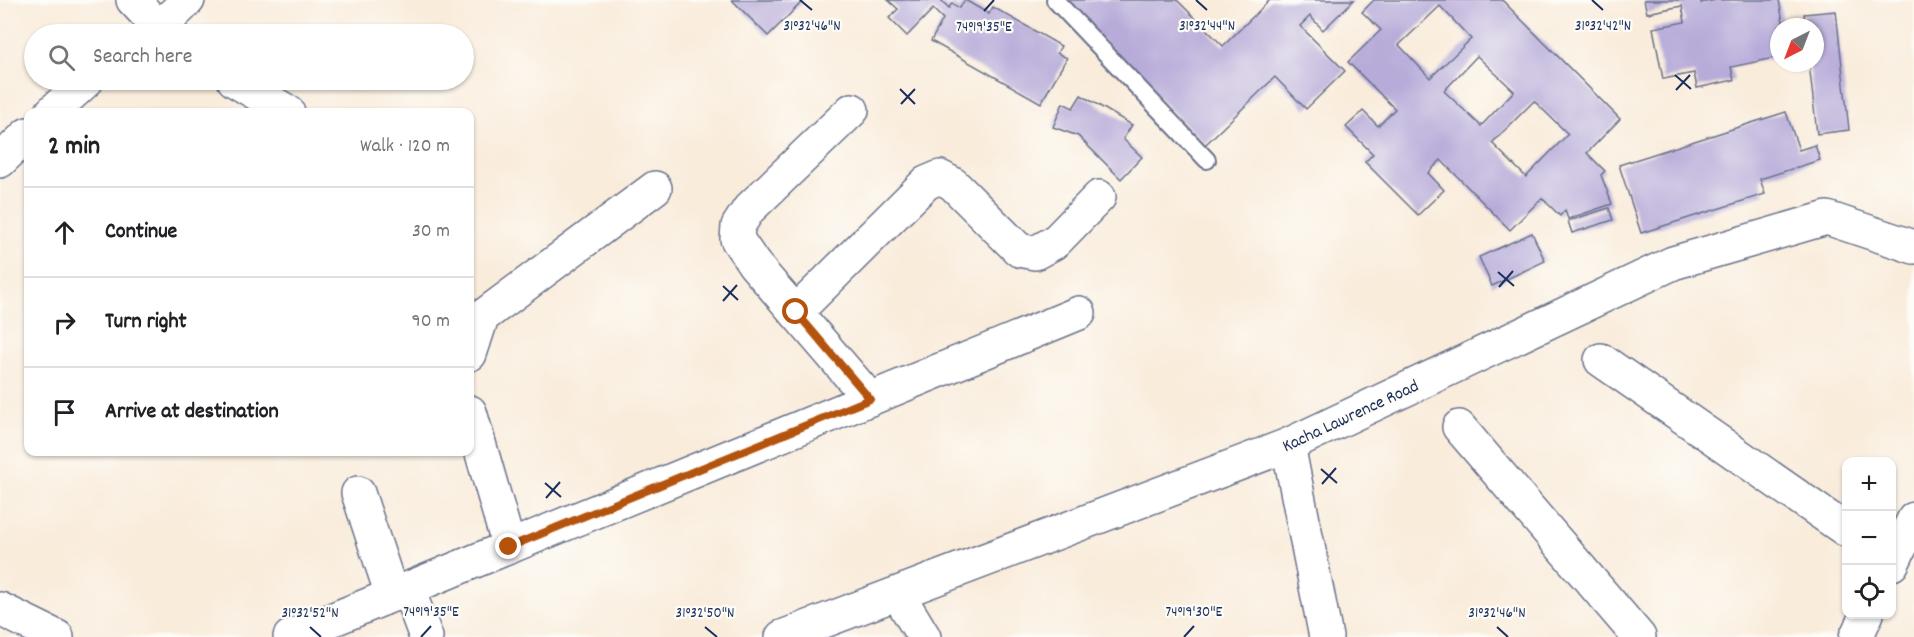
<!DOCTYPE html>
<meta charset="utf-8">
<style>
:root{--surface:#fff;--page:#f2f2f2;--text:#202124;--muted:#757577;--line:#e0e0e0}
body{margin:0;font-family:Dekko,sans-serif;background:var(--page);color:var(--text)}
.controls{position:absolute;right:18px;bottom:18px;display:grid;overflow:hidden;border-radius:12px;box-shadow:0 2px 4px #0004}
.controls button{width:54px;height:54px;display:grid;place-items:center;padding:0;border:0;border-bottom:2px solid var(--line);background:var(--surface);color:var(--text);font:30px sans-serif}
.compass{position:absolute;left:1770px;top:18px;width:54px;height:54px;border-radius:50%;background:var(--surface);box-shadow:0 2px 4px #0004;rotate:222deg}
.stop{position:absolute;width:18px;height:18px;margin:-14px;border:4px solid #b45309;border-radius:50%;background:#fff}
.stop.end{background:#b45309;border-color:#fff;box-shadow:0 2px 6px #0008}
.list{margin:0;padding:0;list-style:none}
h2{display:flex;justify-content:space-between;align-items:center;height:78px;margin:0;padding:0 24px;font-size:26px}
h2 small{font-size:20px;font-weight:400;color:var(--muted)}
.list li{display:grid;grid-template-columns:39px 1fr auto;gap:18px;align-items:center;box-sizing:border-box;height:90px;padding:0 24px;border-top:2px solid var(--line)}
.list b{display:block;font-size:22px;white-space:nowrap}
.list em{font-size:20px;font-style:normal;color:var(--muted)}
.icon{flex:none;width:33px;height:33px;fill:none;stroke:currentColor;stroke-width:2;stroke-linecap:round;stroke-linejoin:round}
.map{position:relative;flex:none;width:1914px;height:637px;overflow:hidden}
.search{position:absolute;background:var(--surface);box-shadow:0 2px 4px #0004;left:24px;top:24px;width:450px;height:66px;display:flex;align-items:center;gap:15px;box-sizing:border-box;padding:0 21px;border-radius:33px;color:var(--muted);font-size:22px}
.panel{position:absolute;background:var(--surface);box-shadow:0 2px 4px #0004;left:24px;top:108px;width:450px;height:348px;border-radius:12px}
.map>svg:first-child{display:block}
.building{fill:#b7abd9;fill-rule:evenodd}
.lines{fill:none;stroke-linecap:round;stroke-linejoin:round}
.service-casing{stroke:#69718a;stroke-width:20}
.minor-casing{stroke:#69718a;stroke-width:36}
.tertiary-casing{stroke:#69718a;stroke-width:36}
.service{stroke:#fff;stroke-width:16}
.minor{stroke:#fff;stroke-width:33}
.tertiary{stroke:#fff;stroke-width:33}
.route{stroke:#b45309;stroke-width:8}
.ticks{fill:none;stroke:#1b2f5e;stroke-width:2}
.labels{text-anchor:middle;stroke-width:4.5;stroke-linejoin:round;paint-order:stroke}
.street-label{font-size:18px;fill:#1b2f5e;stroke:#fdfcf7}
.ticks-label{font-size:15px;text-anchor:middle;fill:#1b2f5e;stroke:#fdfcf7;stroke-width:4.5;stroke-linejoin:round;paint-order:stroke}
</style>
<div class="map">
<svg width="1914" height="637" viewBox="0 0 1914 637">
<rect width="100%" height="100%" fill="#fdfcf7"/>
<filter id="ink" filterUnits="userSpaceOnUse"><feTurbulence type="fractalNoise" baseFrequency=".0167" numOctaves="2"/><feDisplacementMap in="SourceGraphic" scale="12" xChannelSelector="R" yChannelSelector="G"/><feConvolveMatrix kernelMatrix="1 2 1 2 8 2 1 2 1" color-interpolation-filters="sRGB"/></filter>
<filter id="wash" filterUnits="userSpaceOnUse"><feTurbulence type="fractalNoise" baseFrequency=".008" numOctaves="4" result="noise"/><feDisplacementMap in="SourceGraphic" scale="24" xChannelSelector="R" yChannelSelector="G"/><feGaussianBlur stdDeviation="1.35" result="paint"/><feColorMatrix in="noise" values="0 0 0 0 0 0 0 0 0 0 0 0 0 0 0 0 0 1.4 0 .05"/><feComposite in="paint" operator="in"/></filter>
<g filter="url(#wash)">
<rect width="100%" height="100%" fill="#f9ecdb"/>
<g id="blocks">
<g class="building">
<path d="M732,0h72l-36,36z"/>
<path d="M888,0h53l8,8 3,-5 7,5 6,-8 24,14 4,-7 68,39 -4,7 10,5 -26,45 -110,-62 12,-22 -10,-10 -26,27 -18,-18 9,-9z"/>
<path d="M1063,0h114l46,46 47,-46h84l-31,30 -13,-14 -10,10 45,45 -39,38 -31,-32 -70,68z"/>
<path d="M1374,0h128l118,119 -33,34 18,18 -4,4 11,29 -44,15 -3,-9 -5,6 -18,-18 -32,32 -69,-70 -13,13 16,17 -26,25 -53,-53 8,-8 -27,-27 17,-16 15,15 17,-17 -47,-47 33,-32 -19,-18zM1440,6l31,33 -41,39 -31,-33zM1477,56l37,35 -33,35 -37,-35zM1534,101l34,33 -42,43 -34,-34z"/>
<path d="M1644,0h57v3l15,-3h63l5,27h-5v30l-48,10 3,13 -37,8 -3,-15 -31,6 -10,-51 32,-6 -3,-16 -35,7z"/>
<path d="M1836,11l13,119 -32,4 -8,-71h6v-36h-9l-2,-13z"/>
<path d="M1081,95l51,30 -9,14 19,18 -21,22 -43,-43 -25,-9 10,-24 10,5z"/>
<path d="M1786,112l13,38 16,-5 5,15 -60,19 5,15 -124,39 -22,-68z"/>
<path d="M1609,208l4,12 -41,13 -4,-12z"/>
<path d="M1532,233l13,28 -53,25 -13,-29z"/>
</g>
</g>
</g>
<g filter="url(#ink)">
<use href="#blocks" fill-opacity="0" stroke="#69718a" stroke-width="1.5"/>
<g class="lines">
<defs>
<path id="service" d="M1055,0l152,160"/>
<g id="minor">
<path d="M133,0l18,19 20,15"/>
<path d="M161,26l27,-26"/>
<path d="M234,80l54,32"/>
<path d="M852,110l-103,99 -11,17 -1,13 17,25 116,135"/>
<path d="M52,112l35,-32"/>
<path d="M0,161l28,-27"/>
<path d="M796,312l130,-129 14,-6 13,7 66,66 16,3 20,-11 44,-45"/>
<path d="M482,317l173,-129"/>
<path d="M470,354l12,-37"/>
<path d="M1601,360l245,170"/>
<path d="M470,412l39,135"/>
<path d="M1459,427l180,210"/>
<path d="M1288,445l38,192"/>
<path d="M358,493l34,102"/>
<path d="M408,589l18,48"/>
<path d="M898,594l26,43"/>
<path d="M0,609l57,28"/>
<path d="M290,637l789,-324"/>
</g>
<g id="tertiary">
<path d="M1892,564l22,-45"/>
<path d="M782,637l506,-192 385,-182 154,-45 87,29"/>
<path d="M1856,637l11,-23"/>
</g>
</defs>
<use href="#service" class="service-casing"/>
<use href="#minor" class="minor-casing"/>
<use href="#tertiary" class="tertiary-casing"/>
<use href="#service" class="service"/>
<use href="#minor" class="minor"/>
<use href="#tertiary" class="tertiary"/>
</g>
</g>
<g class="lines" filter="url(#ink)">
<path class="route" d="M509,547l361,-148 -74,-87"/>
</g>
<path class="ticks" d="M800,0l12,10M1196,0l11,10M1592,0l11,10M984,11l10,-11M1675,75l16,14M900,89l15,15M1676,90l14,-15M901,104l14,-15M1498,272l16,14M723,286l15,14M1499,287l14,-16M723,301l14,-16M1321,469l16,14M545,483l16,14M1322,484l14,-16M546,498l14,-16M310,627l11,10M705,627l12,10M1497,627l11,10M421,637l10,-11M1184,637l10,-11"/>
<g class="labels">
<g class="street-label">
<text transform="translate(1350 415) rotate(-25)" y="6">Kacha Lawrence Road</text>
</g>
</g>
<g class="ticks-label">
<text x="812" y="30">31°32'46"N</text>
<text x="1207" y="30">31°32'44"N</text>
<text x="1603" y="30">31°32'42"N</text>
<text x="984" y="31">74°19'35"E</text>
<text x="431" y="616">74°19'35"E</text>
<text x="1194" y="616">74°19'30"E</text>
<text x="310" y="617">31°32'52"N</text>
<text x="705" y="617">31°32'50"N</text>
<text x="1497" y="617">31°32'46"N</text>
</g>
</svg>
<div class="controls">
<button>+</button>
<button>−</button>
<button><svg class="icon" aria-label="locate" viewBox="0 0 24 24"><circle cx="12" cy="12" r="6"/><path d="M12 2v4M12 18v4M2 12h4M18 12h4"/></svg></button>
</div>
<svg class="compass" viewBox="-18 -18 36 36"><path d="M0-13l5 13h-10z" fill="#e53935"/><path d="M0 13l5-13h-10z" fill="#757577"/></svg>
<div class="stop" style="left:796px;top:312px"></div>
<div class="stop end" style="left:509px;top:547px"></div>
<div class="search"><svg class="icon" aria-label="search" viewBox="0 0 24 24"><circle cx="10" cy="10" r="6"/><path d="M15 15l6 6"/></svg>Search here</div>
<section class="panel">
<h2>2 min<small>Walk · 120 m</small></h2>
<ul class="list">
<li><svg class="icon" aria-label="ahead" viewBox="0 0 24 24"><path d="M12 20V5M6 11l6-6 6 6"/></svg><div><b>Continue</b></div><em>30 m</em></li>
<li><svg class="icon" aria-label="right" viewBox="0 0 24 24"><path d="M7 20v-9h11M14 6l5 5-5 5"/></svg><div><b>Turn right</b></div><em>90 m</em></li>
<li><svg class="icon" aria-label="arrive" viewBox="0 0 24 24"><path d="M6 21V4h12l-3 4 3 4H6"/></svg><div><b>Arrive at destination</b></div></li>
</ul>
</section>
</div>
